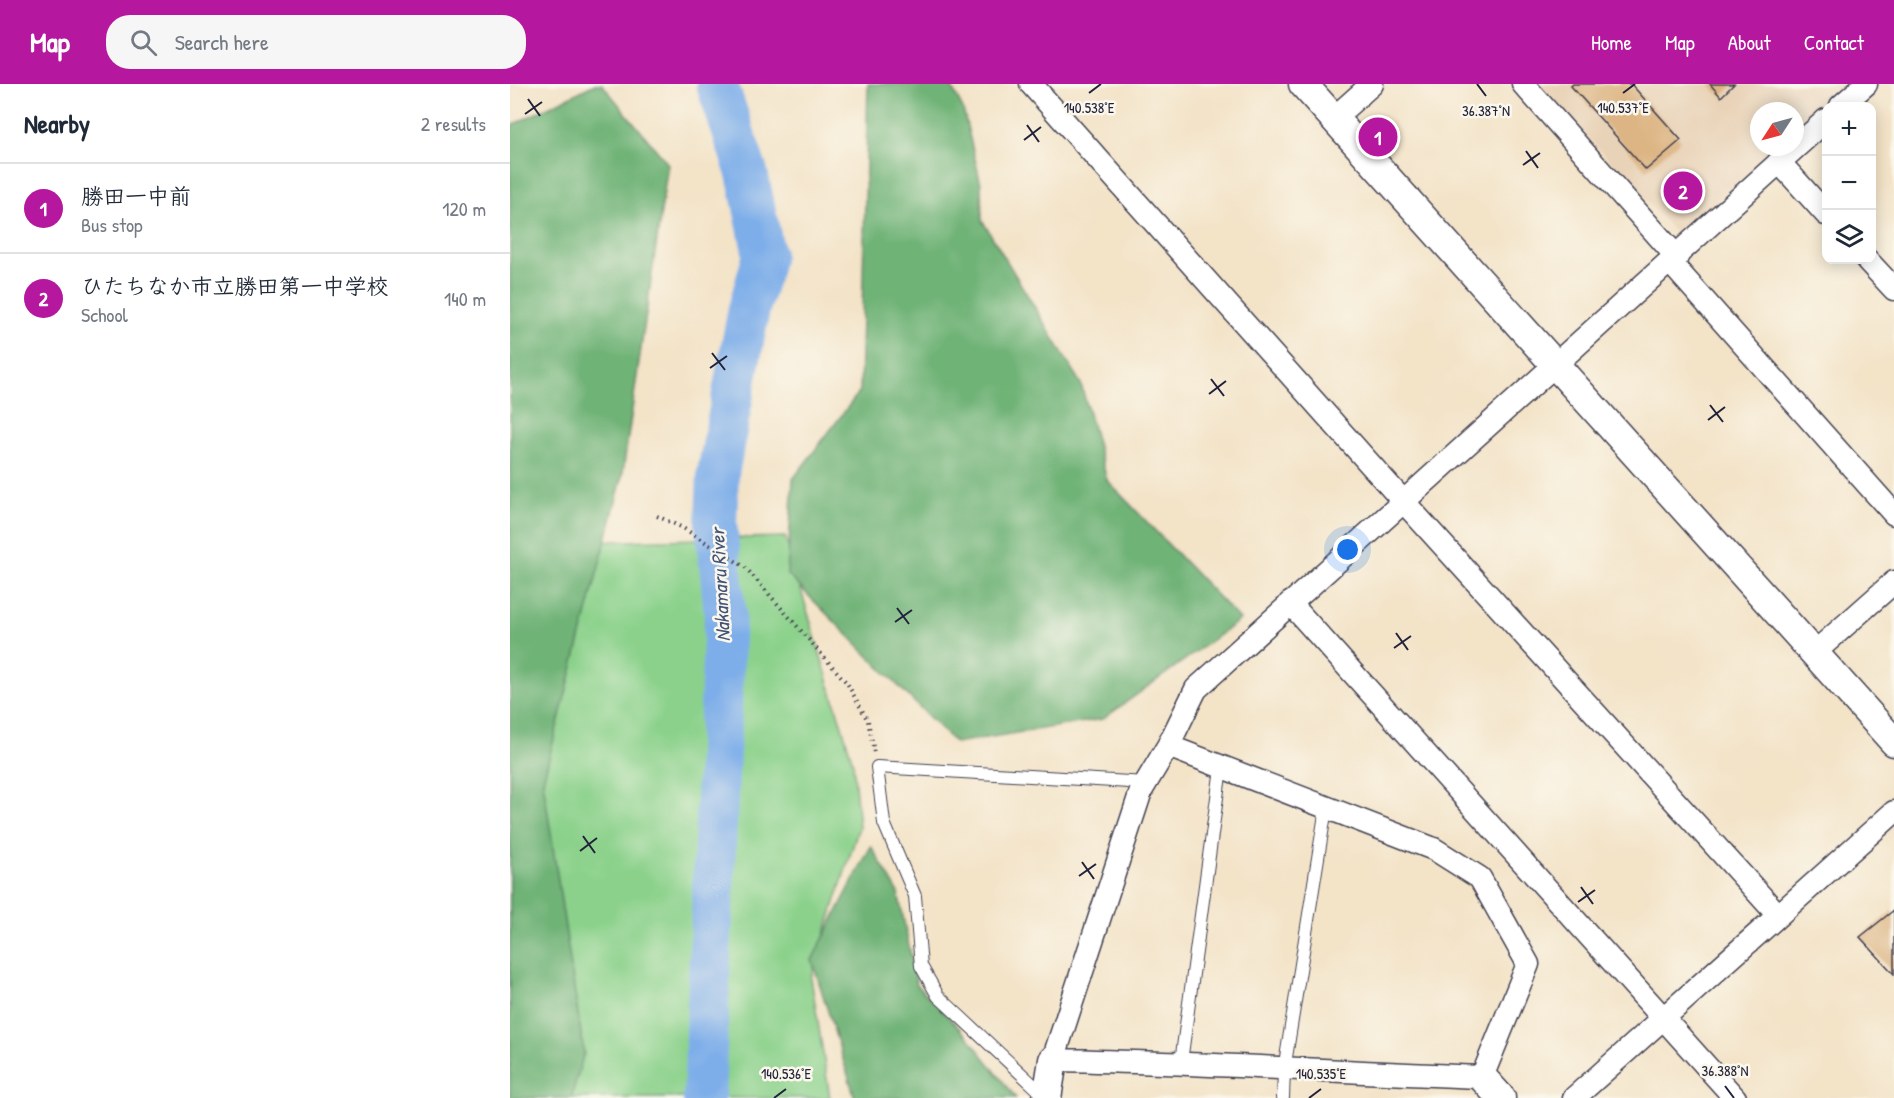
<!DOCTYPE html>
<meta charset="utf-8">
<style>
:root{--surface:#fff;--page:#f6f6f7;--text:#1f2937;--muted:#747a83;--line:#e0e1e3;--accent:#b5179e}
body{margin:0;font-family:"Patrick Hand","Klee One",sans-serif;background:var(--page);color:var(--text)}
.controls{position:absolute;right:18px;top:18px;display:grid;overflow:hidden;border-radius:12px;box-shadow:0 3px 15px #0003}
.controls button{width:54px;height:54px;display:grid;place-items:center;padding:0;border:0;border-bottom:2px solid var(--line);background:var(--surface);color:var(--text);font:30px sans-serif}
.compass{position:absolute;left:1240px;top:18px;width:54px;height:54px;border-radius:50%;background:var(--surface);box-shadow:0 3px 15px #0003;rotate:234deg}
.you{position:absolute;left:838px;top:466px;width:21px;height:21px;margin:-15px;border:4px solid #fff;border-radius:50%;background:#1a73e8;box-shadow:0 0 0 9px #1a73e833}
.badge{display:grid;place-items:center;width:39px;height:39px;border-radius:50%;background:var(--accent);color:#fff;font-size:20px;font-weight:700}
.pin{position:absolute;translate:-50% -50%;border:3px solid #fff;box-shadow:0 2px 6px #0006}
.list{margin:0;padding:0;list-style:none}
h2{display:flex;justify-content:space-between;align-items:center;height:78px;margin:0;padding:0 24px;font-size:26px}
h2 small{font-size:20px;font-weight:400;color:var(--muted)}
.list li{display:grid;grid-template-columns:39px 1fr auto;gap:18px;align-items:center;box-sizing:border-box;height:90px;padding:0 24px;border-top:2px solid var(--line)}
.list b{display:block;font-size:22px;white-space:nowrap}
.list p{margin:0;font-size:20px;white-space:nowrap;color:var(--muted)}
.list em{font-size:20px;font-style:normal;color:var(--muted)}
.icon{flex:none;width:33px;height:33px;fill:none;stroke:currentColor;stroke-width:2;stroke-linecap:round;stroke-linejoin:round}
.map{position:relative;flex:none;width:1384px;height:1014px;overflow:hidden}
header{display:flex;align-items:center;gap:36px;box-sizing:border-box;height:84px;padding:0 30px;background:var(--accent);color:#fff}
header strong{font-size:28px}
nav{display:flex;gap:33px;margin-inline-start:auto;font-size:21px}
.search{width:420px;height:54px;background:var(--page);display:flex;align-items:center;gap:15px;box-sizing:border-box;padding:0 21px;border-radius:24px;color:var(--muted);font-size:22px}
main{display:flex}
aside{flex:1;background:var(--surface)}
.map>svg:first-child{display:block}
.built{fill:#e9d3b8}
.green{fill:#8bd18b;stroke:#567a63;stroke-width:1.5}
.forest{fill:#70b377;stroke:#496a59;stroke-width:1.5}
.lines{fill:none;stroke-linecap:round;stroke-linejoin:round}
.river{stroke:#7eaee9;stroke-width:42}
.building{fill:#ddb584}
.service-casing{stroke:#413f50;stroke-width:14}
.minor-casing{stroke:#413f50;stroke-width:25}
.tertiary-casing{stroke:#413f50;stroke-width:31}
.path{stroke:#413f50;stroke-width:4;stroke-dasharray:1.5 4.5;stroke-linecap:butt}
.service{stroke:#fff;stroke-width:12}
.minor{stroke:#fff;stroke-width:22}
.tertiary{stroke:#fff;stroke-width:28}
.ticks{fill:none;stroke:#22223b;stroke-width:2}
.labels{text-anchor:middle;stroke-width:5;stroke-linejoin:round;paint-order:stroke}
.water-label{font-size:20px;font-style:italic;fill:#425378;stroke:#fbf7ec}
.ticks-label{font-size:15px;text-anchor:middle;fill:#22223b;stroke:#fbf7ec;stroke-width:5;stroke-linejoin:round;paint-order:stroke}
</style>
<header>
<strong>Map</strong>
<div class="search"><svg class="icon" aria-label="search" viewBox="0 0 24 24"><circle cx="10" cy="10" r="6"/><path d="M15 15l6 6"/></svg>Search here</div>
<nav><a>Home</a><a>Map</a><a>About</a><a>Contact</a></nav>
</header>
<main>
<aside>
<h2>Nearby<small>2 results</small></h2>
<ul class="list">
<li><span class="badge">1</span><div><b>勝田一中前</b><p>Bus stop</p></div><em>120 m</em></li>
<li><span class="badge">2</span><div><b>ひたちなか市立勝田第一中学校</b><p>School</p></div><em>140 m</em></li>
</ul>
</aside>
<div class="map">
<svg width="1384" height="1014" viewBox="0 0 1384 1014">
<rect width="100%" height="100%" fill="#fbf7ec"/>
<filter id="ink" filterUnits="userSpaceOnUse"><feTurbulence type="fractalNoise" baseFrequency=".0167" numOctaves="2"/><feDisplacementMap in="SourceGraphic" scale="12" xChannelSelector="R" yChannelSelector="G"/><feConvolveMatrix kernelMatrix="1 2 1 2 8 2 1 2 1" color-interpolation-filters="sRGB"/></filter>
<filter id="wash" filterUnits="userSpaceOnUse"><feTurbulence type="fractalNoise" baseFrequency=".008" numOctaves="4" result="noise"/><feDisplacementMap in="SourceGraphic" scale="24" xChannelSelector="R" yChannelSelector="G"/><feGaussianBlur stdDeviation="1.35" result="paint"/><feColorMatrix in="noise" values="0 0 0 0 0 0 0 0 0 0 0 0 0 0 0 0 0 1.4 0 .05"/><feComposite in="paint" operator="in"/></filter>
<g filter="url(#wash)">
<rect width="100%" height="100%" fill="#f3e3c7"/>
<path class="built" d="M1029,0h311l-55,48v-21h-36v36h19l-100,89z"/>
<path class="green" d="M275,453l68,226 6,64 -48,151 19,120h-320v-255l72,-301z"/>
<g class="forest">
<path d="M85,0h7l66,80 -46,314 -79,303 41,272 -13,45h-61v-972z"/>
<path d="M358,0h82l13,25 18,75 1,36 99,164 26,96 133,140 -137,99 -148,24 -168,-169 6,-95 67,-88z"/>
<path d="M361,762l27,46 19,93 52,53 47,60h-161l-43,-138z"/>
</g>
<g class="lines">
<path class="river" d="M194,1014l21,-484 -9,-91 2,-50 31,-164 15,-54 -17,-82 -30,-89"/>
</g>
<g id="blocks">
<g class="building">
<path d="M1063,0h58l50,56 -35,30 -75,-84z"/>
<path d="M1200,0h24l-13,13z"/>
<path d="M1384,826v64l-34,-37z"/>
</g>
</g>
</g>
<g filter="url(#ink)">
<use href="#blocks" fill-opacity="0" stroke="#413f50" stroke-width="1.5"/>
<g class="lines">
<defs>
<g id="service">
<path d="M671,978l40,-294"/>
<path d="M535,1012l-107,-100 -17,-30 -6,-70 -31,-73 -7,-56 269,16"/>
<path d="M773,1014l1,-28 42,-262"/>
</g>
<g id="minor">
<path d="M521,0l372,417 375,414"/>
<path d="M1013,0l154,173"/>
<path d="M1331,22l25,-22"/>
<path d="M824,34l38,-34"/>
<path d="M1269,78l47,52"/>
<path d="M1357,176l27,29"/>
<path d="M1160,178l224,252"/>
<path d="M780,519l445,495"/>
<path d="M1304,569l80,-71"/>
<path d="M658,662l266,103 46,29 48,86 -46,113c-143,-5 -286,-15 -429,-17l88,-269 27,-45 28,-57 630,-569"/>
<path d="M1064,1014l320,-286"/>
</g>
<g id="tertiary">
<path d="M793,0l591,658"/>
<path d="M972,993l19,21"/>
<path d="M537,1014l6,-38"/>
</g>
</defs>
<use href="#service" class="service-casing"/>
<use href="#minor" class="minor-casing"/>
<use href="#tertiary" class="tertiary-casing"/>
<path class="path" d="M147,432l26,12 62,39 102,116 21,38 6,31"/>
<use href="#service" class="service"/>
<use href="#minor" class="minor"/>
<use href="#tertiary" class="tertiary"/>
</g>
</g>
<path class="ticks" d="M967,0l9,12M579,9l12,-9M1113,9l12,-9M18,15l12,17M15,30l17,-12M517,41l12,17M514,56l17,-13M1016,67l12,17M1013,81l17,-12M202,269l13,17M200,284l17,-12M701,295l13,17M699,310l17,-13M1200,321l13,17M1198,336l17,-13M387,524l12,16M385,538l17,-12M886,549l12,17M884,564l17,-12M73,752l12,17M70,767l17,-13M572,778l12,17M569,792l17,-12M1071,803l12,17M1068,818l17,-12M1215,1002l9,12M264,1014l12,-9M799,1014l12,-9"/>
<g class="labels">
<g class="water-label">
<text transform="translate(210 501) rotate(-93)" y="7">Nakamaru River</text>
</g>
</g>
<g class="ticks-label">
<text x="579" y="29">140.538°E</text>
<text x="1113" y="29">140.537°E</text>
<text x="976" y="32">36.387°N</text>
<text x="1215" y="992">36.388°N</text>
<text x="276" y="995">140.536°E</text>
<text x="811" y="995">140.535°E</text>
</g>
</svg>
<div class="controls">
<button>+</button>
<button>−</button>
<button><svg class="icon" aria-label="layers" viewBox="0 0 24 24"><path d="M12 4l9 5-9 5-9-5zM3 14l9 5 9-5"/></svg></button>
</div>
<svg class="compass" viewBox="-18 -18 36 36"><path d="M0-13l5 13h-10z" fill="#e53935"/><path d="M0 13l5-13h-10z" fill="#747a83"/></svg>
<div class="you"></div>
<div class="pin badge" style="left:868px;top:53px">1</div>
<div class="pin badge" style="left:1173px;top:107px">2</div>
</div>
</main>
